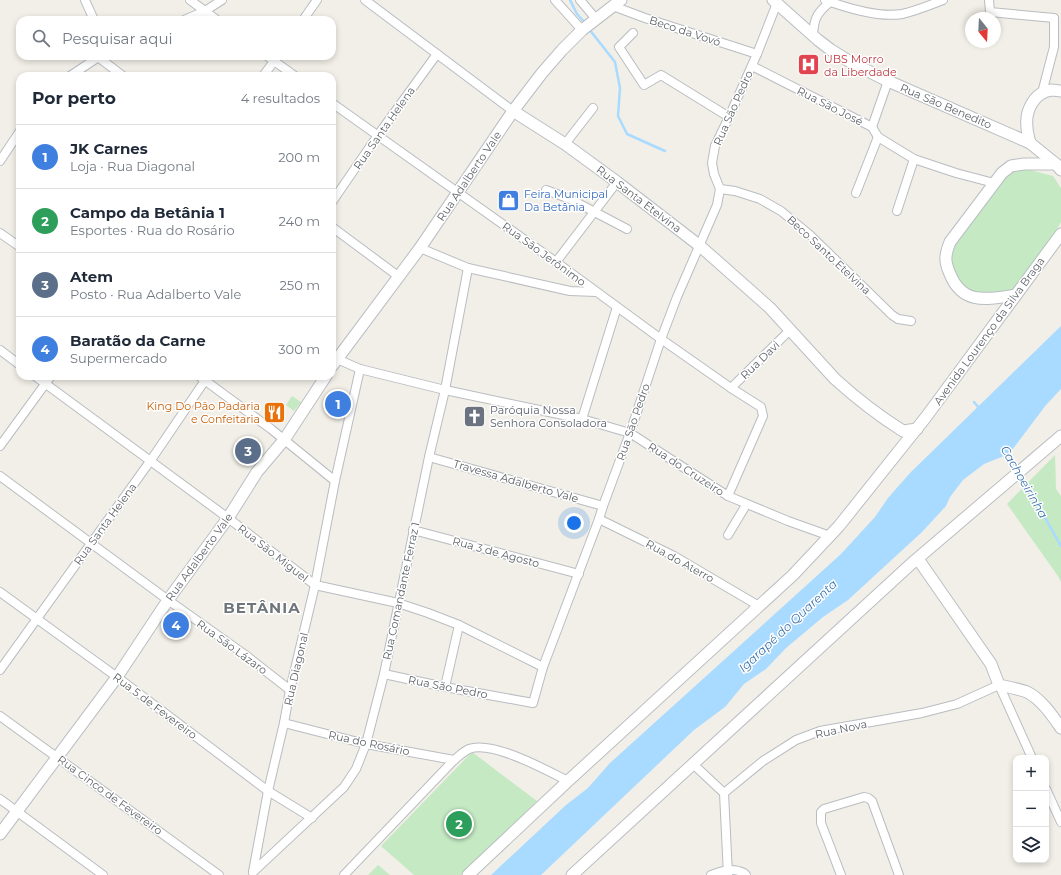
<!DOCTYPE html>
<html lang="pt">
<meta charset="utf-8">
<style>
:root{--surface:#fff;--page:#f6f6f7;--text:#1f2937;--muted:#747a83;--line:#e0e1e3;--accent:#0f766e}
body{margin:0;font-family:Montserrat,sans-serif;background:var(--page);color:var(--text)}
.controls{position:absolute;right:12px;bottom:12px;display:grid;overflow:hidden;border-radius:8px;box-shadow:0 2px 6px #0003}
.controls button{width:36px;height:36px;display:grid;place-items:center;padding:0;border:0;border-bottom:1px solid var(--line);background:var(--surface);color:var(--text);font:20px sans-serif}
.compass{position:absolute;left:965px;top:12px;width:36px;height:36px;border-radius:50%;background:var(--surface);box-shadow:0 2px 6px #0003;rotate:162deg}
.you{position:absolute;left:574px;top:523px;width:14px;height:14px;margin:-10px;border:3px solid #fff;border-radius:50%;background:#1a73e8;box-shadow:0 0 0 6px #1a73e833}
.badge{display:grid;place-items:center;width:26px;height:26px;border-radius:50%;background:var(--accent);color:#fff;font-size:13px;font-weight:700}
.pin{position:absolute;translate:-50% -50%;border:2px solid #fff;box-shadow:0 1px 4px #0006}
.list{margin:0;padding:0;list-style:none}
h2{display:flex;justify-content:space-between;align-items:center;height:52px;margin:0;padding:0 16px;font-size:17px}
h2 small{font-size:13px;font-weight:400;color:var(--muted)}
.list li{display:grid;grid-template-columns:26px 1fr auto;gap:12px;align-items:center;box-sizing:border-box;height:64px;padding:0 16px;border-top:1px solid var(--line)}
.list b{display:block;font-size:15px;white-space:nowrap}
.list p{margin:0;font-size:13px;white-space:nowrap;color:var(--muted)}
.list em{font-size:13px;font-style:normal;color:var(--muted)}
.icon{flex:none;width:22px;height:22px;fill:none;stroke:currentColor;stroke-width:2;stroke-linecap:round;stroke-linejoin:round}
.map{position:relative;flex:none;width:1061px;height:875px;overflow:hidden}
.search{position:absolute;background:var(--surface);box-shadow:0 2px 6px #0003;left:16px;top:16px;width:320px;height:44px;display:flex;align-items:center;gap:10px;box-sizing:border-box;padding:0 14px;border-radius:12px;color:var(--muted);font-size:15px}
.panel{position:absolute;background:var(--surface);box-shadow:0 2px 6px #0003;left:16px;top:72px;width:320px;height:308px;border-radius:12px}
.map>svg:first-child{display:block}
.green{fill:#c4e9c3}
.water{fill:#a9daff}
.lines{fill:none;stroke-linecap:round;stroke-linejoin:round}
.stream{stroke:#a9daff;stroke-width:2.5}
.street-casing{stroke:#b9bdc1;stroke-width:10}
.secondary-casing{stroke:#babec3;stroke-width:13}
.street{stroke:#fff;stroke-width:8}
.secondary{stroke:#fff;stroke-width:11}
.labels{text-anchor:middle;stroke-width:3;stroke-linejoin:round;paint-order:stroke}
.street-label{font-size:11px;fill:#5e6368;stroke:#fff}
.health-label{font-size:11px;fill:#be3a42;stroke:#fff;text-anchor:start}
.shop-label{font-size:11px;fill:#366cbe;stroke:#fff;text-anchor:start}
.food-label{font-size:11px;fill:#c56008;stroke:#fff;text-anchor:end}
.worship-label{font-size:11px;fill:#5b616d;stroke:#fff;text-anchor:start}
.water-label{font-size:12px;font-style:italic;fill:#3d75ad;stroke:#fff}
.district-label{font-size:15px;font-weight:bold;letter-spacing:1px;fill:#6f757a;stroke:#fff}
</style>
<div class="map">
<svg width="1061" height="875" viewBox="0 0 1061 875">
<rect width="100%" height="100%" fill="#f1efe7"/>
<g class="green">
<path d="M1022,168l31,8 8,12v34l-40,65 -15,5 -23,3 -22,-7 -10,-15 -1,-23 57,-79z"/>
<path d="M292,396l9,6 -7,9 -8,-6z"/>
<path d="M1055,455l1,34 5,7v86l-3,-6 -51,-72z"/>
<path d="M472,752l65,49 -74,74h-49l-33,-29z"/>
<path d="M378,865l12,10h-22z"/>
</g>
<path class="water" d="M1061,326v63l-15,16 -37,49 -25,10 -21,16 -13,17 -4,9 -24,26 -74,68 -25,17 -37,31 -20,21 -22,15 -19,23 -31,23 -153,145h-50l75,-70 22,-17 22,-25 231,-209 34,-37 13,-19 22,-25z"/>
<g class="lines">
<g class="stream">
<path d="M570,0l7,14 8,9"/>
<path d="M589,29l26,33 5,26 -2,28 9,18 38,17"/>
<path d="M974,402l5,6"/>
<path d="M1008,452l9,17"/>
<path d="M1021,475l40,71"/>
</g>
<defs>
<g id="street">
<path d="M85,0l9,20"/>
<path d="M190,0l27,20"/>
<path d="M365,0l148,111"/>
<path d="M555,0l27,30"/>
<path d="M580,0l16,19"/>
<path d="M825,0c22,8 53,18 77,14 14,-3 28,-9 41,-14"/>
<path d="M989,0l1,12 64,6v29l-12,46"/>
<path d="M613,6l32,12 112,36"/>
<path d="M184,20l21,-9 17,-11"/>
<path d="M303,20l14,-20"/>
<path d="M633,33l-14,14 25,38 17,-10 68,42"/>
<path d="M813,35c1,-17 4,-22 17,-33"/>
<path d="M267,56l28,20"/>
<path d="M98,57l25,19"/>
<path d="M752,66l120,61 6,10 36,22 42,14 38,10"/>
<path d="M70,76l30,-20"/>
<path d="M263,76l15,-20"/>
<path d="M332,103l224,159 105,77 70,49 30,19 2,9 -35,80"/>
<path d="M872,127l16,-46"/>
<path d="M565,144l28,-36"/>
<path d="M0,161l20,-30"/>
<path d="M720,189l15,2 25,8 21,12 29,24 82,80 6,4 13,2"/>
<path d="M546,190l24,9 57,30"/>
<path d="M856,193l22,-56"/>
<path d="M332,202l46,-67 59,-81"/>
<path d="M897,211l17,-52"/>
<path d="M332,227l66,49"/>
<path d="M0,233l20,14"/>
<path d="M420,248l48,20 102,23 26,1"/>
<path d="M556,262l61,-80"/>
<path d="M0,350l20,15"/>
<path d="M332,355l5,4 23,10 85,21 137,29 48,14 98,63 60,25 42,15"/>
<path d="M35,376l193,142 87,67 83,18 30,10 31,12 84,42"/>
<path d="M199,376l72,53 64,52"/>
<path d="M731,388l58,-57"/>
<path d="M582,419l35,-112"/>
<path d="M0,446l51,-70"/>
<path d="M429,457l174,49"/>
<path d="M0,476l168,124 76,54 46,36"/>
<path d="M599,519l75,37 85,50"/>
<path d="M413,530l166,44"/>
<path d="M728,535l18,-30"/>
<path d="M0,592l117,85 151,114 44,27"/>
<path d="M0,670l151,-210 57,-84"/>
<path d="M384,674l61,13 88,16 10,-36 56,-148 4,-13 27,-73 31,-94 16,-42 40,-92 3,-16 -6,-15 -2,-11 3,-17 14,-29 28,-63 20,-51"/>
<path d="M445,687l14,-62"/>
<path d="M0,716l219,159"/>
<path d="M284,723l82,21 88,16"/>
<path d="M693,764l31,29"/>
<path d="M1046,789l15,33"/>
<path d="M0,799l103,76"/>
<path d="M253,872l91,-85 12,-18 10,-25 18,-70 45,-217 16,-67 23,-122"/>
<path d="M253,872l15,-81 16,-68 6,-33 25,-105 20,-104 25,-112"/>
<path d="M344,875l110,-115c4,-3 10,-9 15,-11 23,-9 77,21 99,32"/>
<path d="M711,875c12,-4 21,-8 33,-2l2,2"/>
<path d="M728,875l-4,-82 39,-32 33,-21 24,-9 102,-18 35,-9 42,-19 33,73"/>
<path d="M841,875l-20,-52v-11l3,-3 40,-12 4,1 4,3 27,74"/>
</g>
<g id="secondary">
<path d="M773,0l45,40 13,10 21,13 36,18 142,62 26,21 5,6"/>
<path d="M513,111l52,33 52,38 83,64 70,62 65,71c21,19 44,37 68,52l14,-2"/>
<path d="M1030,143c-1,-5 -3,-10 -3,-16 -2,-16 7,-35 25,-37 2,0 6,1 9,1"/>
<path d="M1016,295c-28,4 -53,11 -66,-21 -6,-13 -5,-19 0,-32l52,-69 9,-7 13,-2h32"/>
<path d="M332,366l88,-118 93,-137 29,-38 20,-23 20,-20 39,-30"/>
<path d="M918,559l73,105 8,21c9,2 20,4 28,7 14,7 25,23 34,36"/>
<path d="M0,834l117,-157 51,-77 60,-82 29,-46 27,-32 42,-64"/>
<path d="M468,875l100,-94 225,-206 46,-49 87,-109 135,-183"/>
<path d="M572,875l339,-311 150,-128"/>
</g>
</defs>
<use href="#street" class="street-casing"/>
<use href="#secondary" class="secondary-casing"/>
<use href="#street" class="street"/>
<use href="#secondary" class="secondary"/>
</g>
<defs>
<symbol id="hospital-square" viewBox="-11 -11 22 22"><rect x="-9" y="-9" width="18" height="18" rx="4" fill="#e0444e" stroke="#fff"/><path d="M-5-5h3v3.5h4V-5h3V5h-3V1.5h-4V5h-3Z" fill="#fff"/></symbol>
<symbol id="shop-square" viewBox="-11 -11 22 22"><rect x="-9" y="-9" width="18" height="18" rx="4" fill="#3f7fe0" stroke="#fff"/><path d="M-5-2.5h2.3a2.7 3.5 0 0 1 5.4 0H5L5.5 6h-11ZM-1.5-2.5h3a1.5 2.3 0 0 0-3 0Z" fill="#fff"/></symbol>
<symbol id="restaurant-square" viewBox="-11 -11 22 22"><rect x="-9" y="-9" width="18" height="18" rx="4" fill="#e8710a" stroke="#fff"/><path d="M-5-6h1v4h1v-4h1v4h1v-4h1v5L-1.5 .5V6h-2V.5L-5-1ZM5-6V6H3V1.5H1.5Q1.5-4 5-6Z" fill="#fff"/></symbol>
<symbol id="church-square" viewBox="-11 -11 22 22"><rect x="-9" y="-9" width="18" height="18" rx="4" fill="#6b7280" stroke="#fff"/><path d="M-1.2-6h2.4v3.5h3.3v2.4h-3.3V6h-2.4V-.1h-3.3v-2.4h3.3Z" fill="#fff"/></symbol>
</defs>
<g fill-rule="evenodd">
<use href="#hospital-square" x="796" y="52" width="25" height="25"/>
<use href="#shop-square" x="496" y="188" width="25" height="25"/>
<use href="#restaurant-square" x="262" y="400" width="25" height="25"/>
<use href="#church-square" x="462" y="404" width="25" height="25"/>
</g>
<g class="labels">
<g class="street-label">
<text transform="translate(685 31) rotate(18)" y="4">Beco da Vovó</text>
<text transform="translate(830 106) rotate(27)" y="4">Rua São José</text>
<text transform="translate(946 106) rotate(23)" y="4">Rua São Benedito</text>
<text transform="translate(733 108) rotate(-66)" y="4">Rua São Pedro</text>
<text transform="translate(384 128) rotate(-55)" y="4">Rua Santa Helena</text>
<text transform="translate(469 176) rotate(-56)" y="4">Rua Adalberto Vale</text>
<text transform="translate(639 199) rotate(37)" y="4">Rua Santa Etelvina</text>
<text transform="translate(544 254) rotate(36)" y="4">Rua São Jerônimo</text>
<text transform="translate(829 255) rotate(43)" y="4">Beco Santo Etelvina</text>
<text transform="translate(989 331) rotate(-54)" y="4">Avenida Lourenço da Silva Braga</text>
<text transform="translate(760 360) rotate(-44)" y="4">Rua Davi</text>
<text transform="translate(633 422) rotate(-71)" y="4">Rua São Pedro</text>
<text transform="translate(686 469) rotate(33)" y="4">Rua do Cruzeiro</text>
<text transform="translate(516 481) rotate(16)" y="4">Travessa Adalberto Vale</text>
<text transform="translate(105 524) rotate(-54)" y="4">Rua Santa Helena</text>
<text transform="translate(496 552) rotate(15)" y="4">Rua 3 de Agosto</text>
<text transform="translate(273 553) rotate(38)" y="4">Rua São Miguel</text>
<text transform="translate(199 557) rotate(-54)" y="4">Rua Adalberto Vale</text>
<text transform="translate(680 561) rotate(29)" y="4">Rua do Aterro</text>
<text transform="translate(401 591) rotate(-78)" y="4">Rua Comandante Ferraz 1</text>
<text transform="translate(232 647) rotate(36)" y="4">Rua São Lázaro</text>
<text transform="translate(296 669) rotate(-77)" y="4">Rua Diagonal</text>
<text transform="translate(448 687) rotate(11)" y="4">Rua São Pedro</text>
<text transform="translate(155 706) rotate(37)" y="4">Rua 5 de Fevereiro</text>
<text transform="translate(841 729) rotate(-12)" y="4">Rua Nova</text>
<text transform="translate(369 743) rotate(12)" y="4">Rua do Rosário</text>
<text transform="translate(110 795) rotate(36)" y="4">Rua Cinco de Fevereiro</text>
</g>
<g class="health-label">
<text x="824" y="63">UBS Morro<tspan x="824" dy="13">da Liberdade</tspan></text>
</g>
<g class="shop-label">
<text x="524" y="198">Feira Municipal<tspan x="524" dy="13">Da Betânia</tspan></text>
</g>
<g class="food-label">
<text x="260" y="410">King Do Pão Padaria<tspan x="260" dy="13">e Confeitaria</tspan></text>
</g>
<g class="worship-label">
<text x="490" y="414">Paróquia Nossa<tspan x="490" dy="13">Senhora Consoladora</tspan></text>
</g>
<g class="water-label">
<text transform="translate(1024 482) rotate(60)" y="4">Cachoeirinha</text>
<text transform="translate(788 626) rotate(-43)" y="4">Igarapé do Quarenta</text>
</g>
<g class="district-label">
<text x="262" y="613">BETÂNIA</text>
</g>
</g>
</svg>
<div class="controls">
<button>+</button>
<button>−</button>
<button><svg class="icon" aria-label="layers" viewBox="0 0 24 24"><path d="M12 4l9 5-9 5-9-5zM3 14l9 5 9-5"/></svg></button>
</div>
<svg class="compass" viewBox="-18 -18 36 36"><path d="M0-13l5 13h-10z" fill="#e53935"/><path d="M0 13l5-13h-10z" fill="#747a83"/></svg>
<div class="you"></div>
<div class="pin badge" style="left:338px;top:404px;background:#3f7fe0">1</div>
<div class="pin badge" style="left:459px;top:824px;background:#2e9e5b">2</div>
<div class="pin badge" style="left:248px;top:451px;background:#5c6f8a">3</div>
<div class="pin badge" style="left:176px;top:625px;background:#3f7fe0">4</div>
<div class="search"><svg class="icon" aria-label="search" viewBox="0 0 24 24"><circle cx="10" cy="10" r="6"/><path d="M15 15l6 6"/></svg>Pesquisar aqui</div>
<section class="panel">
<h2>Por perto<small>4 resultados</small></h2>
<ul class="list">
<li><span class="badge" style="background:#3f7fe0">1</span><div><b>JK Carnes</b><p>Loja · Rua Diagonal</p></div><em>200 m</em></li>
<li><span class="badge" style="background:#2e9e5b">2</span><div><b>Campo da Betânia 1</b><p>Esportes · Rua do Rosário</p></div><em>240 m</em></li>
<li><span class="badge" style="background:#5c6f8a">3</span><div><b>Atem</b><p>Posto · Rua Adalberto Vale</p></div><em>250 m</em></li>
<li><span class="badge" style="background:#3f7fe0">4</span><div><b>Baratão da Carne</b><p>Supermercado</p></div><em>300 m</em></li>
</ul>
</section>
</div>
